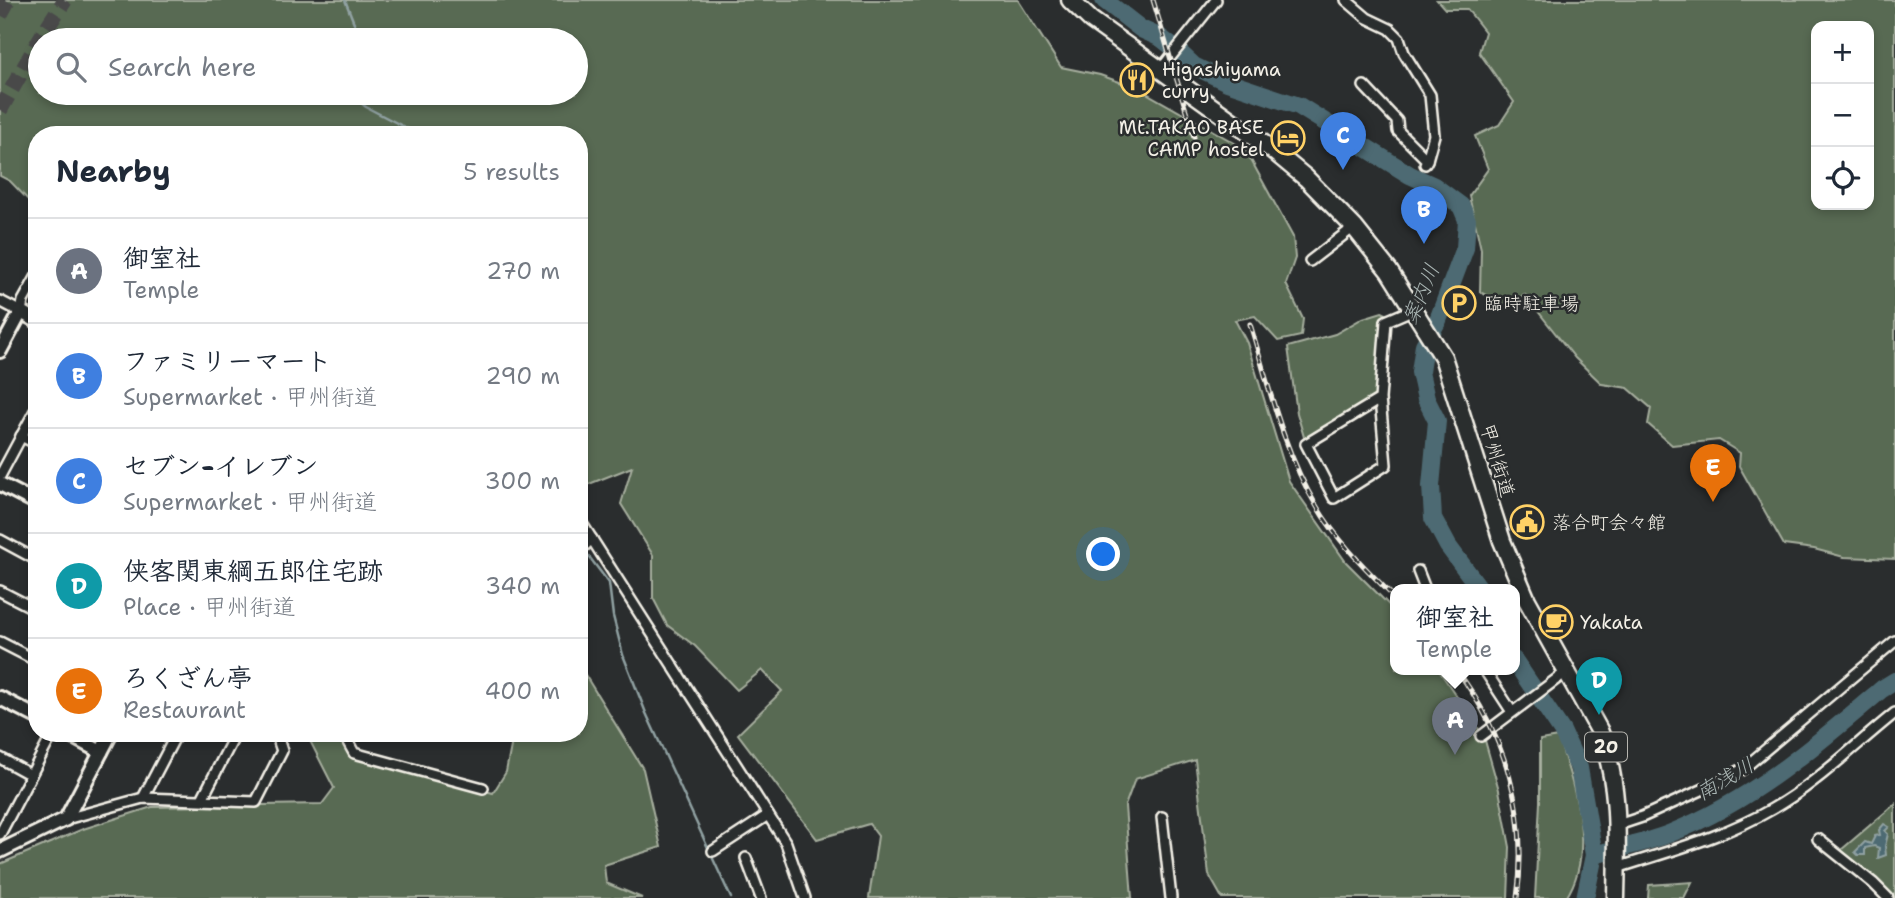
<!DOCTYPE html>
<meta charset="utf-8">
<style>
:root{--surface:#fff;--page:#f6f6f7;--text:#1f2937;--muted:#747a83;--line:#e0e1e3;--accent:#84754c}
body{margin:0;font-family:"Shantell Sans","Klee One",sans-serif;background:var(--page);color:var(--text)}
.controls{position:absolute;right:21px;top:21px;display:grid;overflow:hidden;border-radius:14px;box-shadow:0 4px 10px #0003}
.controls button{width:63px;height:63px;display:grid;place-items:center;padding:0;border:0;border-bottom:2px solid var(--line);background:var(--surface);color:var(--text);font:35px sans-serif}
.you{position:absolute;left:1104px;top:555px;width:24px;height:24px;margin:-18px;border:5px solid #fff;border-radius:50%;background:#1a73e8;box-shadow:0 0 0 10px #1a73e833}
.badge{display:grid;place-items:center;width:46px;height:46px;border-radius:50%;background:var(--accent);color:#fff;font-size:23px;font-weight:700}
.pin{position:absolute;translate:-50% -58px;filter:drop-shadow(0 2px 4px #0008)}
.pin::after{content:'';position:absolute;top:37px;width:24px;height:21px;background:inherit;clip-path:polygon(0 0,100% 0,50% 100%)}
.popup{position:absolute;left:1390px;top:584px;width:130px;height:91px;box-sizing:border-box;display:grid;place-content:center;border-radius:14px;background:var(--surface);filter:drop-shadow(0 2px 5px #0005);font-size:23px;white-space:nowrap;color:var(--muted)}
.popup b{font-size:26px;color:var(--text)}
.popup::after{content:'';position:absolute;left:50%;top:100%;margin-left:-14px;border:14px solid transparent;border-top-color:var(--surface)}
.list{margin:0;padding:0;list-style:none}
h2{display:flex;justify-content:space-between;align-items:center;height:91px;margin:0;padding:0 28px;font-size:30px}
h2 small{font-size:23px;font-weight:400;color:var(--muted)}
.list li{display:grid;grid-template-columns:46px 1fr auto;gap:21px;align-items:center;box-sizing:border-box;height:105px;padding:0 28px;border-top:2px solid var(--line)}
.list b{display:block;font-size:26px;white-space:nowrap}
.list p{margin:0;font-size:23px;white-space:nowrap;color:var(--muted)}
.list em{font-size:23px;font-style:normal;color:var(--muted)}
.icon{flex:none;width:38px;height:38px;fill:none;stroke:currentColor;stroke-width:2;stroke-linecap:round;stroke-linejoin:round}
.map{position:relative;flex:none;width:1895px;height:898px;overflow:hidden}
.search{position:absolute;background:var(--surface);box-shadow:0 4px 10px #0003;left:28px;top:28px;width:560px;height:77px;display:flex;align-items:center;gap:18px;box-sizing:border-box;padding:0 24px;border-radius:38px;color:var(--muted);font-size:26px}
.panel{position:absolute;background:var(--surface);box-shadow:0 4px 10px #0003;left:28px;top:126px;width:560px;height:616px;border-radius:28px}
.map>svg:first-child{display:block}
.green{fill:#596a53;stroke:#a6ae9e;stroke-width:2;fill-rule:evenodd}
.water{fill:#4e6b73;stroke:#90a1a2;stroke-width:2}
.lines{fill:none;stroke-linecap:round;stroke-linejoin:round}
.stream{stroke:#90a1a2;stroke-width:2.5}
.river{stroke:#4e6b73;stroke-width:18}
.highway-tunnel{stroke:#484a4a;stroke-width:16;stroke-dasharray:16 8;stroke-linecap:butt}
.street-casing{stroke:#f4f1e8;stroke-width:14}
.secondary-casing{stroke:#f4f1e8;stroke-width:18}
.highway-casing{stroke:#f4f1e8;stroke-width:21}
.street{stroke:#2a2d2e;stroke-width:9}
.secondary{stroke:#2a2d2e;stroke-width:12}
.highway{stroke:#2a2d2e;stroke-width:16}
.rail-casing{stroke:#f4f1e8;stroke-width:5}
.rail{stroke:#2a2d2e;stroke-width:2.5;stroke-dasharray:8;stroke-linecap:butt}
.labels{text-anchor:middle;stroke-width:5;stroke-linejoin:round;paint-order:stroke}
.shield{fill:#2a2d2e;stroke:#b7b6b0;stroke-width:2}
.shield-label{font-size:18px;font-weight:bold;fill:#f4f1e8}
.poi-label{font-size:19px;fill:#f4f1e8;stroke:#2a2d2e;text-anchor:start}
.street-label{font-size:19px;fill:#f4f1e8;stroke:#2a2d2e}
.water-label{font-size:21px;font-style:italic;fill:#a9b5b3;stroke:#2a2d2e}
</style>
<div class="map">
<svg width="1895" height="898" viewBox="0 0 1895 898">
<rect width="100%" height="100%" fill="#2a2d2e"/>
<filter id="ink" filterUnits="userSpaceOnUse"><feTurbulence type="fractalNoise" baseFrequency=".0143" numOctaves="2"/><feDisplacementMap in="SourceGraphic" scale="14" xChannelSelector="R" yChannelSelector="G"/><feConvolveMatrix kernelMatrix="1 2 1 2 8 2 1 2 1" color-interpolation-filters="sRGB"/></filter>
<g filter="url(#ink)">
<g class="green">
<path d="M0,0h1018l43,67 39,8 39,14 106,60 48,88 2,21 -9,26 17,35 -2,17 -23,5 -23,-25 -20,4 12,23 42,138 57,81 49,49 1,58h42l46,68 15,53 11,57 -2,51h-286l-13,-23 -14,-115 -60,19 -10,27 7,92h-263l9,-62 -9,-12 -52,15 -79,-105 44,-43 -20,-21 -25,20 -42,-44 -28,-21 -14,-27v-43l-32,-51 11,-37 -53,21v-353h-542v74l-27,-28 -10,-5zM40,40h536v53h-536z"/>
<path d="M1437,0h458v559l-51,-2 -30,-8 -30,-4 -45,-79 1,-13 -21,-13 -47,5 -24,-21 3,-16 -23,-20 -26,-4 -27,-26 -50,-63 -21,10 -24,-13 1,-43 -12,-53 19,-27 -13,-33 24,-11 15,-23 -35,-50 6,-20 -18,-23h-22zM1816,26h53v179h-53z"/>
<path d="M1382,312l10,5 -6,4 -6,78 -74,45 -9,-31 -9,-66 47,-13 28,-16z"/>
<path d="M579,665l64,104 18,78 -57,18 2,18 36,15h-642v-34l83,-35 69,-22 170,-3 12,-16 -28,-55h34l13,23 140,37 13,-21 7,-36 -1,-3h67z"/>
<path d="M1558,737c16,50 39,113 8,161h-31l5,-96v-62z"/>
<path d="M1895,804v94h-3l-15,-17 -36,-31z"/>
<path d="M1692,882l-8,16h-36l1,-13z"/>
</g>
<path class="water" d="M1884,824l5,3 -4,4 3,3 -3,12 1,9 -8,3 1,-10 -5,-2 -9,2v7h-7l-3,-3 10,-10 6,2 4,-8 5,-1 -1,-5z"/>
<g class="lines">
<g class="stream">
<path d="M345,0l11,28 -3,12"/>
<path d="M349,93l17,14 54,28"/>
<path d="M584,550l25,33 4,33 10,39 23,58 85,185"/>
</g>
<g class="river">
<path d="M1104,0l37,29 20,9 18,14 15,14 33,16 72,24 111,69 24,11 27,20 6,14 -2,28 -27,72 -14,25 -4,27 6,27 11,22 -6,65 2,32 15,28 32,43"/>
<path d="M1514,660l48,71 17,37 15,87 -9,43"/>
<path d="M1594,855c25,-7 52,-12 77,-22 81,-32 145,-88 211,-144l13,-8"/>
</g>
<g class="highway-tunnel">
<path d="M0,15l8,-15"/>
<path d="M0,110l44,-78 21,-32"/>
</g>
<defs>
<g id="street">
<path d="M1346,0l21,18 23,11 9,9 5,15 26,42 4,40 -7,25"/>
<path d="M1161,69l55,-69"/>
<path d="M1364,86l33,35 1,10 29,29 -2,4"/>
<path d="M1310,261l44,-34"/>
<path d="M0,301l21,11 2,-11 14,-25"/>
<path d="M1380,399l-74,45 28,54 52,-33 -6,-66 6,-78 28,-12"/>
<path d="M21,436l16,8"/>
<path d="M0,476l37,-69"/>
<path d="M579,519l207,324 19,55"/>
<path d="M0,540l37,20"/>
<path d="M579,551l13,-12"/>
<path d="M1418,571l7,18"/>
<path d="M0,591l37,19"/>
<path d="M0,642l37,19"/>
<path d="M1484,669l28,43"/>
<path d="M343,733l11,20 129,35"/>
<path d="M1481,736l85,-64"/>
<path d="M0,758l31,17"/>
<path d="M143,798l34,-65"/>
<path d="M202,799l34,-66"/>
<path d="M1162,817l9,81"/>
<path d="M66,819l77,-21 113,4 26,-51 -6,-18"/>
<path d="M1618,825l24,-8 86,-39 16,-10 151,-127"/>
<path d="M0,834l53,-101"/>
<path d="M1818,839l55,44 15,15"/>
<path d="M713,851l55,-36"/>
<path d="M746,858l15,40"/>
<path d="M1617,868c52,-17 107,-31 155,-59 43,-24 84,-65 123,-96"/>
</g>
<g id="secondary">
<path d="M0,351l21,-39 16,9"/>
<path d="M0,484l37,19"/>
<path d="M0,698l37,19"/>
<path d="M66,733l35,19"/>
<path d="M0,851l66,-32 45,-86"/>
</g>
<path id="highway" d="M1070,0l21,20 180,129 35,29 48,49 35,44 54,86 59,184 25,59 72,130c22,55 18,110 17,168"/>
</defs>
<use href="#street" class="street-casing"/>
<use href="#secondary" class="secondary-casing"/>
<use href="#highway" class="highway-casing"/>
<use href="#street" class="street"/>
<use href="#secondary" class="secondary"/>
<use href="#highway" class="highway"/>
<defs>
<g id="rail">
<path d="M1153,0l41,137"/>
<path d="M1250,324c18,59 34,129 66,181 21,36 51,65 80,94"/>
<path d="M1456,669c50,67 73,146 61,229"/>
</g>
</defs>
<use href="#rail" class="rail-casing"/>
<use href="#rail" class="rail"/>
</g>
</g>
<defs>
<symbol id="restaurant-ring" viewBox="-11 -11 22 22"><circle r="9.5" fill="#2a2d2e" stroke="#ffd166" stroke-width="1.5"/><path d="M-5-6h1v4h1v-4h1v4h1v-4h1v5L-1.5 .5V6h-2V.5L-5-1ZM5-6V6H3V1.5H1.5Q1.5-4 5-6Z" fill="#ffd166"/></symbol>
<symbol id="hotel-ring" viewBox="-11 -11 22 22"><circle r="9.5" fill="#2a2d2e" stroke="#ffd166" stroke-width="1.5"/><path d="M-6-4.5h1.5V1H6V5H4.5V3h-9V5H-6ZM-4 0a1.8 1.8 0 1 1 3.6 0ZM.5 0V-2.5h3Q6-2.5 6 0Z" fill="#ffd166"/></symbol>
<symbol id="parking-ring" viewBox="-11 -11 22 22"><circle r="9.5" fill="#2a2d2e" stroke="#ffd166" stroke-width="1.5"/><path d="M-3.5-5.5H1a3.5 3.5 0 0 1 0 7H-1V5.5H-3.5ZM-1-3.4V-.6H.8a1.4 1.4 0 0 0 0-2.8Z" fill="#ffd166"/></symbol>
<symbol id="civic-ring" viewBox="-11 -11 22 22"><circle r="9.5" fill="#2a2d2e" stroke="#ffd166" stroke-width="1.5"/><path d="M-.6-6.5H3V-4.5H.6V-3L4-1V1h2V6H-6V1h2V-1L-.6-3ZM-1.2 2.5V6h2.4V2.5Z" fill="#ffd166"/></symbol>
<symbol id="cafe-ring" viewBox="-11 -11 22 22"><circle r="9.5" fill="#2a2d2e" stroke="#ffd166" stroke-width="1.5"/><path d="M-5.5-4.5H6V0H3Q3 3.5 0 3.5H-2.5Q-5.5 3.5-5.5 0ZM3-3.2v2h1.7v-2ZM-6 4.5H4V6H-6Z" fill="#ffd166"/></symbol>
</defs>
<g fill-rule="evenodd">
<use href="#restaurant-ring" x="1118" y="61" width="38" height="38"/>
<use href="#hotel-ring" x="1269" y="119" width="38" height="38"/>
<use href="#parking-ring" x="1440" y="284" width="38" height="38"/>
<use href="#civic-ring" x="1508" y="503" width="38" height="38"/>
<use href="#cafe-ring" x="1537" y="603" width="38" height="38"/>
</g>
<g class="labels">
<rect class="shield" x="1585" y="732.5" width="42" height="29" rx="5"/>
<g class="shield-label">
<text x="1606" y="753">20</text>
</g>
<g class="poi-label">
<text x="1162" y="76">Higashiyama<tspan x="1162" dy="22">curry</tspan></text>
<text x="1264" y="134" text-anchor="end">Mt.TAKAO BASE<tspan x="1264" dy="22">CAMP hostel</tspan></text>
<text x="1484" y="310">臨時駐車場</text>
<text x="1552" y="529">落合町会々館</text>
<text x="1580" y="629">Yakata</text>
</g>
<g class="street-label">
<text transform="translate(1498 460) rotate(73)" y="7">甲州街道</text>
</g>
<g class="water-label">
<text transform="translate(1421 294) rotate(-67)" y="7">案内川</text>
<text transform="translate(1725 779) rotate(-30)" y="7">南浅川</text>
</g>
</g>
</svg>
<div class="controls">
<button>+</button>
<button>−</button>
<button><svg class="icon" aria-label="locate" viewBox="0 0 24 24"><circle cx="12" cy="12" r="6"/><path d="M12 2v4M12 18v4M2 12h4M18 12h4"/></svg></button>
</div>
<div class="you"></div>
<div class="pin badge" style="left:1455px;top:755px;background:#6b7280">A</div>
<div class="popup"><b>御室社</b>Temple</div>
<div class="pin badge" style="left:1424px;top:244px;background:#3f7fe0">B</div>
<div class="pin badge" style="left:1343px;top:170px;background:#3f7fe0">C</div>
<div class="pin badge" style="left:1599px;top:715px;background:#0f9aa8">D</div>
<div class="pin badge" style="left:1713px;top:502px;background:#e8710a">E</div>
<div class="search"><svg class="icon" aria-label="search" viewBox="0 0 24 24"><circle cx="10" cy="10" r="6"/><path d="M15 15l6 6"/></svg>Search here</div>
<section class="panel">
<h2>Nearby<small>5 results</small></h2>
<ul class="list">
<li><span class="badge" style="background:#6b7280">A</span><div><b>御室社</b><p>Temple</p></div><em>270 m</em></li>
<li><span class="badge" style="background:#3f7fe0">B</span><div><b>ファミリーマート</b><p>Supermarket · 甲州街道</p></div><em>290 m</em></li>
<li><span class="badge" style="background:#3f7fe0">C</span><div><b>セブン-イレブン</b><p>Supermarket · 甲州街道</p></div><em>300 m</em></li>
<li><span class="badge" style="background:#0f9aa8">D</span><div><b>侠客関東綱五郎住宅跡</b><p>Place · 甲州街道</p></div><em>340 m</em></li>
<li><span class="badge" style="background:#e8710a">E</span><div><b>ろくざん亭</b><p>Restaurant</p></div><em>400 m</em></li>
</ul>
</section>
</div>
